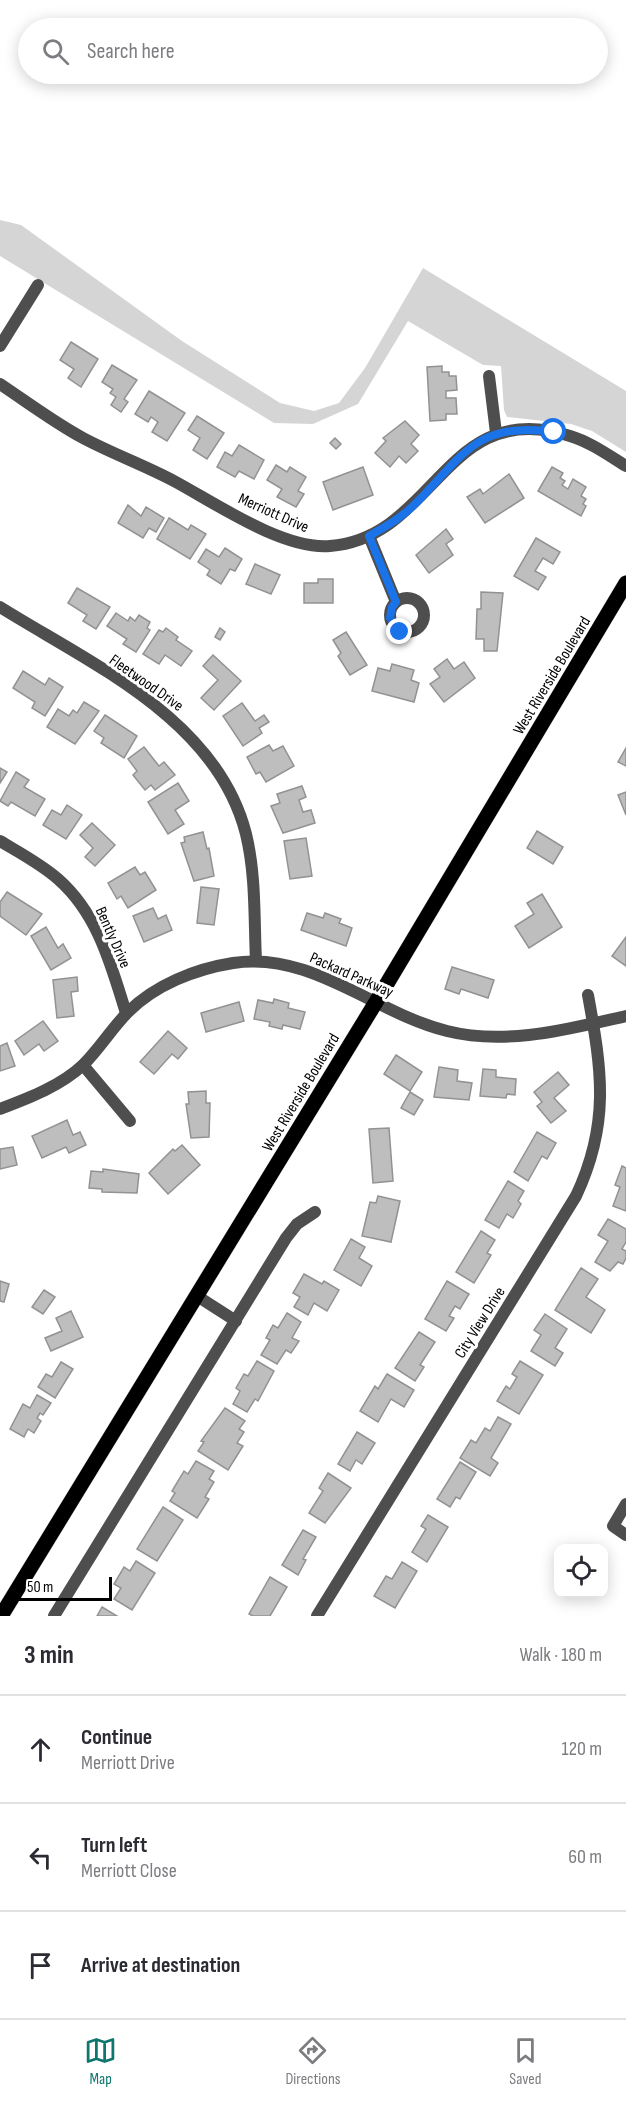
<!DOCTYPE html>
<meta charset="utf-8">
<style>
:root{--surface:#fff;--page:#f2f2f3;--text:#2b2b33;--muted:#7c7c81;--line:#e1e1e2;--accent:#0f766e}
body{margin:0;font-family:"Sofia Sans Condensed",sans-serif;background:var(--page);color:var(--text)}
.controls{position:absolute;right:18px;bottom:18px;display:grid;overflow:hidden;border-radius:12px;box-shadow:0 3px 15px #0003}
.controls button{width:54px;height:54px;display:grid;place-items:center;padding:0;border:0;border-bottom:2px solid var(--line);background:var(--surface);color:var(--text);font:30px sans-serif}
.scale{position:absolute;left:18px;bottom:15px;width:94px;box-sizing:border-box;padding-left:6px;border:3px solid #000;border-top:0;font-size:16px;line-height:21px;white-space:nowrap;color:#000;-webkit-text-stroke:4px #fff;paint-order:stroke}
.stop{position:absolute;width:18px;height:18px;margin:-14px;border:4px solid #1a73e8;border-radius:50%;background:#fff}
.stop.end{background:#1a73e8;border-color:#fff;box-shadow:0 2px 6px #0008}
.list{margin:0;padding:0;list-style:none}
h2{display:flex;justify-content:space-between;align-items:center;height:78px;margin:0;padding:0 24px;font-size:26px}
h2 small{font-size:20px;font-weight:400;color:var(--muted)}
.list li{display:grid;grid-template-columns:39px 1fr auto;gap:18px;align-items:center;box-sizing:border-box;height:108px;padding:0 24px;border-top:2px solid var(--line)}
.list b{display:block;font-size:22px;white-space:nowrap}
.list p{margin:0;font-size:20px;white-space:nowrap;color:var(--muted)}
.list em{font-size:20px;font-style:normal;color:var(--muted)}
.icon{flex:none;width:33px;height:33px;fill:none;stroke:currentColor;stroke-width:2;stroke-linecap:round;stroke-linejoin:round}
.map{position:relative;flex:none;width:626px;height:1616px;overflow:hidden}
.search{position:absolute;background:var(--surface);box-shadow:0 3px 15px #0003;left:18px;right:18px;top:18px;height:66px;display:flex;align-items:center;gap:15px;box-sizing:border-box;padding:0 21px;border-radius:33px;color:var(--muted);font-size:22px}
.sheet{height:402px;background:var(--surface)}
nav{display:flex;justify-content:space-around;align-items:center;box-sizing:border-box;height:84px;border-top:2px solid var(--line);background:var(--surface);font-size:16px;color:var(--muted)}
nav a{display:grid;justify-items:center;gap:3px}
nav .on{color:var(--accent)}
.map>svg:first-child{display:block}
.green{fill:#d5d5d5}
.building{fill:#bebebe;stroke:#929292;stroke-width:1.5}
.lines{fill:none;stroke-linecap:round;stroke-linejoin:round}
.primary-casing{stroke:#dbdbdb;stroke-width:16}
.minor{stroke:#4e4e4e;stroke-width:12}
.primary{stroke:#000;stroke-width:15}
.route{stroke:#1a73e8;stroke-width:8}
.labels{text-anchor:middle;stroke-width:6;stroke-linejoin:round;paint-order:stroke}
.street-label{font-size:16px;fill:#000;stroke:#fff}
</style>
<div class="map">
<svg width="626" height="1616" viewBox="0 0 626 1616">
<rect width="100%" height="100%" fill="#fff"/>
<path class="green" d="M0,220l21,5 161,116 98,62 34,8 25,-8 26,-35 58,-100 203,123v61l-34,-21 -21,-7 -64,-7 -3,-7 -3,-44 -18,-1 -75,-44 -50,83 -45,20 -39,-1 -274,-167z"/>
<g class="building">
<path d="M71,342l27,17 -17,28 -13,-9 6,-9 -14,-9z"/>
<path d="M112,365l25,15 -13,19 4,3 -7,10 -10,-7 5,-8 -6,-4 3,-4 -11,-7z"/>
<path d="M442,366v6h7v4h7l1,14 -11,1v7h10l1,16h-11v6l-16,1 -3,-54z"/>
<path d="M149,391l36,22 -18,28 -15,-9 6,-10 -7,-5 -3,5 -13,-8z"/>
<path d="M197,416l27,17 -17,26 -14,-9 7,-12 -12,-8z"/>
<path d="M405,421l14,14 -8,9 7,7 -12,12 -7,-7 -9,11 -15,-14 11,-12 -3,-3z"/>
<path d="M335,438l6,6 -5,5 -6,-6z"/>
<path d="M239,445l25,15 -10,19 -15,-8 -4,6 -18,-10 8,-15 7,4z"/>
<path d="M276,465l11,7 3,-5 16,10 -8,14 6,3 -8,13 -19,-10 5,-8 -15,-9z"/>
<path d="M363,467l10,28 -40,15 -10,-28z"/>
<path d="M552,467l11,6 -3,5 5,3 -3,4 6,4 5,-10 13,8 -5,9 5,3 -3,5 3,2 -5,10 -43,-25z"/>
<path d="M509,474l15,24 -39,25 -18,-26 13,-8 3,5z"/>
<path d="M128,505l13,11 5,-9 18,11 -8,14 -7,-4 -6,10 -25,-15z"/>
<path d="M169,518l19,12 3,-5 15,9 -16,25 -33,-20z"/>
<path d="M446,529l7,10 -7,5 7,11 -24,18 -13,-18z"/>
<path d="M536,538l24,14 -7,12 -10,-6 -8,13 11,6 -8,13 -24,-14z"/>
<path d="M225,548l17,11 -7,12 -5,-2 -9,15 -14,-9 3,-5 -12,-8 8,-13 13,8z"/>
<path d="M255,564l25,11 -9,19 -25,-10z"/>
<path d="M318,579h15v24h-29v-20h14z"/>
<path d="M77,588l33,19 -14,22 -13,-8 4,-6 -19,-12z"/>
<path d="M481,592l22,1 -6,58h-13v-12h-8l1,-30h4z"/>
<path d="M116,613l12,8 2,-4 5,4 4,-6 11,7 -3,6 3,2 -14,22 -13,-8 4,-5 -20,-13z"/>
<path d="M166,628l12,9 -2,3 16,11 -11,15 -16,-11 -6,9 -16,-10 16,-24 4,2z"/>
<path d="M220,628l5,4 -5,8 -5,-3z"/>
<path d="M346,632l21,33 -17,10 -12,-19 3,-3 -8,-13z"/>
<path d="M213,655l28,26 -27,29 -13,-12 17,-18 -15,-14z"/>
<path d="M447,659l7,10 10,-7 11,16 -31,24 -14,-18 10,-7 -6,-8z"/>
<path d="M392,664l22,6 -3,10 8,3 -5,19 -42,-11 6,-23 12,3z"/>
<path d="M23,671l22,14 4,-7 14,9 -18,29 -13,-8 3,-6 -22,-14z"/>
<path d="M84,702l15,9 -24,33 -28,-17 11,-18 11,7 4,-6 4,3z"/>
<path d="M242,703l13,18 9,-6 5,7 -10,6 3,5 -19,13 -20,-30z"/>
<path d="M105,715l32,21 -13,22 -23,-15 3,-5 -10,-7z"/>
<path d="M269,745l4,6 10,-5 11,20 -28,16 -6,-10 -4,2 -9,-17z"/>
<path d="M144,747l15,19 5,-4 11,13 -20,15 -4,-5 -6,5 -12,-15 4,-4 -9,-12z"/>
<path d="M626,748v18l-8,-4z"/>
<path d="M0,768l7,4 -7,11z"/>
<path d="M16,772l13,8 -5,7 21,12 -10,17 -24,-14 -3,4 -8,-5z"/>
<path d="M178,783l11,18 -14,9 9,14 -16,10 -20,-32z"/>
<path d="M302,786l4,11 -7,3 4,12 8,-2 4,13 -32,10 -12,-27 9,-3 -3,-9z"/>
<path d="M626,792v23l-8,-20z"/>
<path d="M67,805l15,10 -16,24 -23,-14 9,-15 9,5z"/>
<path d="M92,823l23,22 -20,21 -10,-9 8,-9 -13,-13z"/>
<path d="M537,831l26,16 -10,17 -26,-16z"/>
<path d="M203,832l4,17 2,-1 5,28 -20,5 -13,-38 4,-1 -1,-5z"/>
<path d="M306,838l6,38 -22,3 -6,-38z"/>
<path d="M135,867l5,8 5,-3 11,18 -28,18 -7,-12 -4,3 -9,-16z"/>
<path d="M201,887l18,2 -5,36 -17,-2z"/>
<path d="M7,892l35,22 -16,21 -26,-19v-14z"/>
<path d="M542,894l20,33 -33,21 -14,-22 19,-12 -7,-11z"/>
<path d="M153,908l5,11 8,-4 6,15 -28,12 -11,-26z"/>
<path d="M307,913l16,5 2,-5 16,6 -2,4 13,5 -6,18 -45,-16z"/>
<path d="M46,927l12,21 5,-4 8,14 -20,12 -20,-34z"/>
<path d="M626,937v29l-14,-10z"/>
<path d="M452,967l42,13 -6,18 -27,-9 -2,5 -14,-5z"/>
<path d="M77,977l1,14 -7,1 3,24 -17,2 -4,-38z"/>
<path d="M274,999l15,4 -1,5 17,4 -5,17 -17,-4 -1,4 -13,-3 1,-4 -16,-3 4,-19 15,3z"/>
<path d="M239,1002l5,19 -38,11 -5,-19z"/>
<path d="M43,1021l15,20 -14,10 -5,-7 -15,11 -9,-14z"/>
<path d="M168,1031l19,17 -9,11 -6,-5 -18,20 -14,-12z"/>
<path d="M7,1043l8,23 -15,5v-25z"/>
<path d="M396,1055l26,17 -12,19 -26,-17z"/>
<path d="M439,1067l19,3 -1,11 15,2 -3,17 -35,-3z"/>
<path d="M483,1069l13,1v7l20,2 -1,16 -8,-1 -1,4 -26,-2z"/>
<path d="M558,1072l11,13 -15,13 12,13 -15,12 -14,-17 5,-4 -8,-10z"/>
<path d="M206,1091v12h4l-1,34 -18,1 -5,-34h3l-1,-12z"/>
<path d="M410,1092l13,8 -9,15 -13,-7z"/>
<path d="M67,1120l6,15 7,-3 6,13 -17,8 -3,-6 -24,11 -10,-22z"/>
<path d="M389,1128l4,53 -20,2 -4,-54z"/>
<path d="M537,1132l19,11 -9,16 -5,-3 -14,25 -14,-9z"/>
<path d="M182,1145l18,20 -32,29 -19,-21 24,-24 2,2z"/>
<path d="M13,1147l4,18 -17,4v-20z"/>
<path d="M622,1166l4,2v43l-13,-5 7,-19 -5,-2z"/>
<path d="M103,1169l36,5 -2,19 -35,-1v-3l-13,-1 2,-17 12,1z"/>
<path d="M508,1181l16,10 -6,10 3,3 -8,14 -6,-4 -8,14 -14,-8z"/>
<path d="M378,1196l22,5 -9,41 -29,-6 8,-34 6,1z"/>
<path d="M608,1219l18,10v13l-4,7 4,2v7l-3,6 -5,-2 -8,9 -15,-9 13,-21 -10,-6z"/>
<path d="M481,1231l14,9 -8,13 4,2 -17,28 -18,-11z"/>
<path d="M351,1239l14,8 -6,11 13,8 -11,20 -27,-16z"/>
<path d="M581,1268l17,11 -12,18 19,13 -14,23 -36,-23z"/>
<path d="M304,1274l18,10 2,-3 15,9 -12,21 -13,-8 -6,12 -14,-8 6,-10 -7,-4z"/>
<path d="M0,1281l9,3 -5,18 -4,-1z"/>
<path d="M447,1281l22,13 -9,15 -5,-3 -6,10 5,2 -8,13 -21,-12z"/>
<path d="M44,1290l11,7 -12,17 -11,-7z"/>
<path d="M71,1311l12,26 -32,14 -6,-13 17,-7 -6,-13z"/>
<path d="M287,1313l14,9 -9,16 7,3 -8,12 -5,-3 -9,14 -16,-9 9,-15 -4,-2 7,-13 5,3z"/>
<path d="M545,1314l22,15 -12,19 8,5 -8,13 -24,-15 10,-16 -7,-5z"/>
<path d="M419,1332l16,10 -15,23 4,2 -9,14 -20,-13z"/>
<path d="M257,1361l17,10 -16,30 -3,-2 -8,13 -14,-8 7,-13 -4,-3 8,-14 4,2z"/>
<path d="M520,1361l23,14 -24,39 -22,-13 9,-15 4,3 7,-12 -5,-3z"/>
<path d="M61,1362l12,7 -18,29 -17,-11 8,-13 6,3z"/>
<path d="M387,1374l27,16 -10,17 -13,-8 -13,23 -18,-11 15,-25 3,3z"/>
<path d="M37,1395l14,8 -8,12 -3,-2 -3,5 4,3 -7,12 -6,-4 -4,8 -14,-8 13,-25 7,4z"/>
<path d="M225,1408l20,13 -6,8 5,3 -7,11 6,3 -15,24 -30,-19 6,-9 -3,-1z"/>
<path d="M498,1417l13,7 -20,34 7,5 -8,13 -30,-18 11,-18 5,3 9,-15 5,3z"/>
<path d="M357,1432l18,11 -13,21 -6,-4 -6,11 -12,-7z"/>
<path d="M196,1461l18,10 -5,8 5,3 -9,15 4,2 -12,19 -27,-17 5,-8 -3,-2 12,-20 4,3z"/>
<path d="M460,1462l16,10 -16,27 -4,-2 -6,10 -13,-8z"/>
<path d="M328,1473l23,15 -26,35 -16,-10 14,-22 -4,-3z"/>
<path d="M163,1507l20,13 -26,41 -20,-12z"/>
<path d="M428,1515l20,12 -21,35 -15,-10 14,-23 -5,-3z"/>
<path d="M303,1530l13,7 -13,22 3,1 -8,15 -16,-10z"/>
<path d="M136,1561l19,12 -23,37 -18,-11 7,-11 -7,-4 10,-17 6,4z"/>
<path d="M402,1562l15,9 -22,37 -21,-12 12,-20 6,3z"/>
<path d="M270,1577l17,10 -17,29h-17l-4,-2z"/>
<path d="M102,1607l15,9h-20z"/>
</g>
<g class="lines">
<defs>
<path id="primary" d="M1,1616l375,-614 250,-419"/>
</defs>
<use href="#primary" class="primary-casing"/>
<g class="minor">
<path d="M0,346l38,-61"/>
<path d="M489,376l7,57"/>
<path d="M0,384c27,18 55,39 83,54 30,16 61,27 91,43 41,22 109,69 156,65 106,-8 115,-150 240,-110 20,6 38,19 56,30"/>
<path d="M369,536l27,66"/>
<circle cx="407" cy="615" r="17"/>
<path d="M0,607c91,57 217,112 246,227 10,41 8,85 10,127"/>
<path d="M0,841c20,12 41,23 58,38 40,35 53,86 68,134"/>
<path d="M83,1065l47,56"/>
<path d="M0,1109c29,-11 61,-23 84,-45 16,-16 28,-36 44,-52 27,-27 67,-43 105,-49 79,-12 141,50 214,68 59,15 121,-2 179,-15"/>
<path d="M197,1296l39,25"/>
<path d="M626,1504l-13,22 13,9"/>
<path d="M54,1616l232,-378 11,-14 18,-12"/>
<path d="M317,1616l259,-420c34,-72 26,-125 12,-201"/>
</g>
<use href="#primary" class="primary"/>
</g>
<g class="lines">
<path class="route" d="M400,632l-10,-14 2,-11 4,-5 -27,-66c18,-10 35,-20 49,-35 46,-47 60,-80 136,-69"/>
</g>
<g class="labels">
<g class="street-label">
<text transform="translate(274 512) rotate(24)" y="6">Merriott Drive</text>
<text transform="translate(551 675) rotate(-59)" y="6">West Riverside Boulevard</text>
<text transform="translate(147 682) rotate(35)" y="6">Fleetwood Drive</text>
<text transform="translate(114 937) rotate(66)" y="6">Bently Drive</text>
<text transform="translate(352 974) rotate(24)" y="6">Packard Parkway</text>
<text transform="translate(300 1092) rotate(-59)" y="6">West Riverside Boulevard</text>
<text transform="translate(479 1322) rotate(-58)" y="6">City View Drive</text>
</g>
</g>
</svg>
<div class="controls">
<button><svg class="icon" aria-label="locate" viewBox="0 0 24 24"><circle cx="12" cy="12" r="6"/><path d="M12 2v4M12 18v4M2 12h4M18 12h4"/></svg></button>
</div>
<div class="scale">50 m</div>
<div class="stop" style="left:554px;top:432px"></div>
<div class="stop end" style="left:400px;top:632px"></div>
<div class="search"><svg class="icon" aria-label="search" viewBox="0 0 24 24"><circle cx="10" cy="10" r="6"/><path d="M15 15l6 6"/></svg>Search here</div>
</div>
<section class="sheet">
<h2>3 min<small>Walk · 180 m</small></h2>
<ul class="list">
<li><svg class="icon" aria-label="ahead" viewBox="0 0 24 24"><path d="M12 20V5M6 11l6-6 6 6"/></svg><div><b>Continue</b><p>Merriott Drive</p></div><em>120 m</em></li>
<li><svg class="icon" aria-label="left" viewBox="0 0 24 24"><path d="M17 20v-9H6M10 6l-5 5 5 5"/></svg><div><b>Turn left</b><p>Merriott Close</p></div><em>60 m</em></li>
<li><svg class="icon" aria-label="arrive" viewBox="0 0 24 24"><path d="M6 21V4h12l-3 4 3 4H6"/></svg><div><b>Arrive at destination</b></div></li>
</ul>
</section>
<nav>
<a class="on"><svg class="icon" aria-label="map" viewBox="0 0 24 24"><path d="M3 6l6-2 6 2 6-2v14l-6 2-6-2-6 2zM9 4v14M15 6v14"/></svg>Map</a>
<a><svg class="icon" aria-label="directions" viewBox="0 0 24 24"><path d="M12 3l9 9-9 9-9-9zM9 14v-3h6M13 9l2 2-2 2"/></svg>Directions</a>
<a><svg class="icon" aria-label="saved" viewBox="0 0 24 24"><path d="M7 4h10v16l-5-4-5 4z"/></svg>Saved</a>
</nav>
